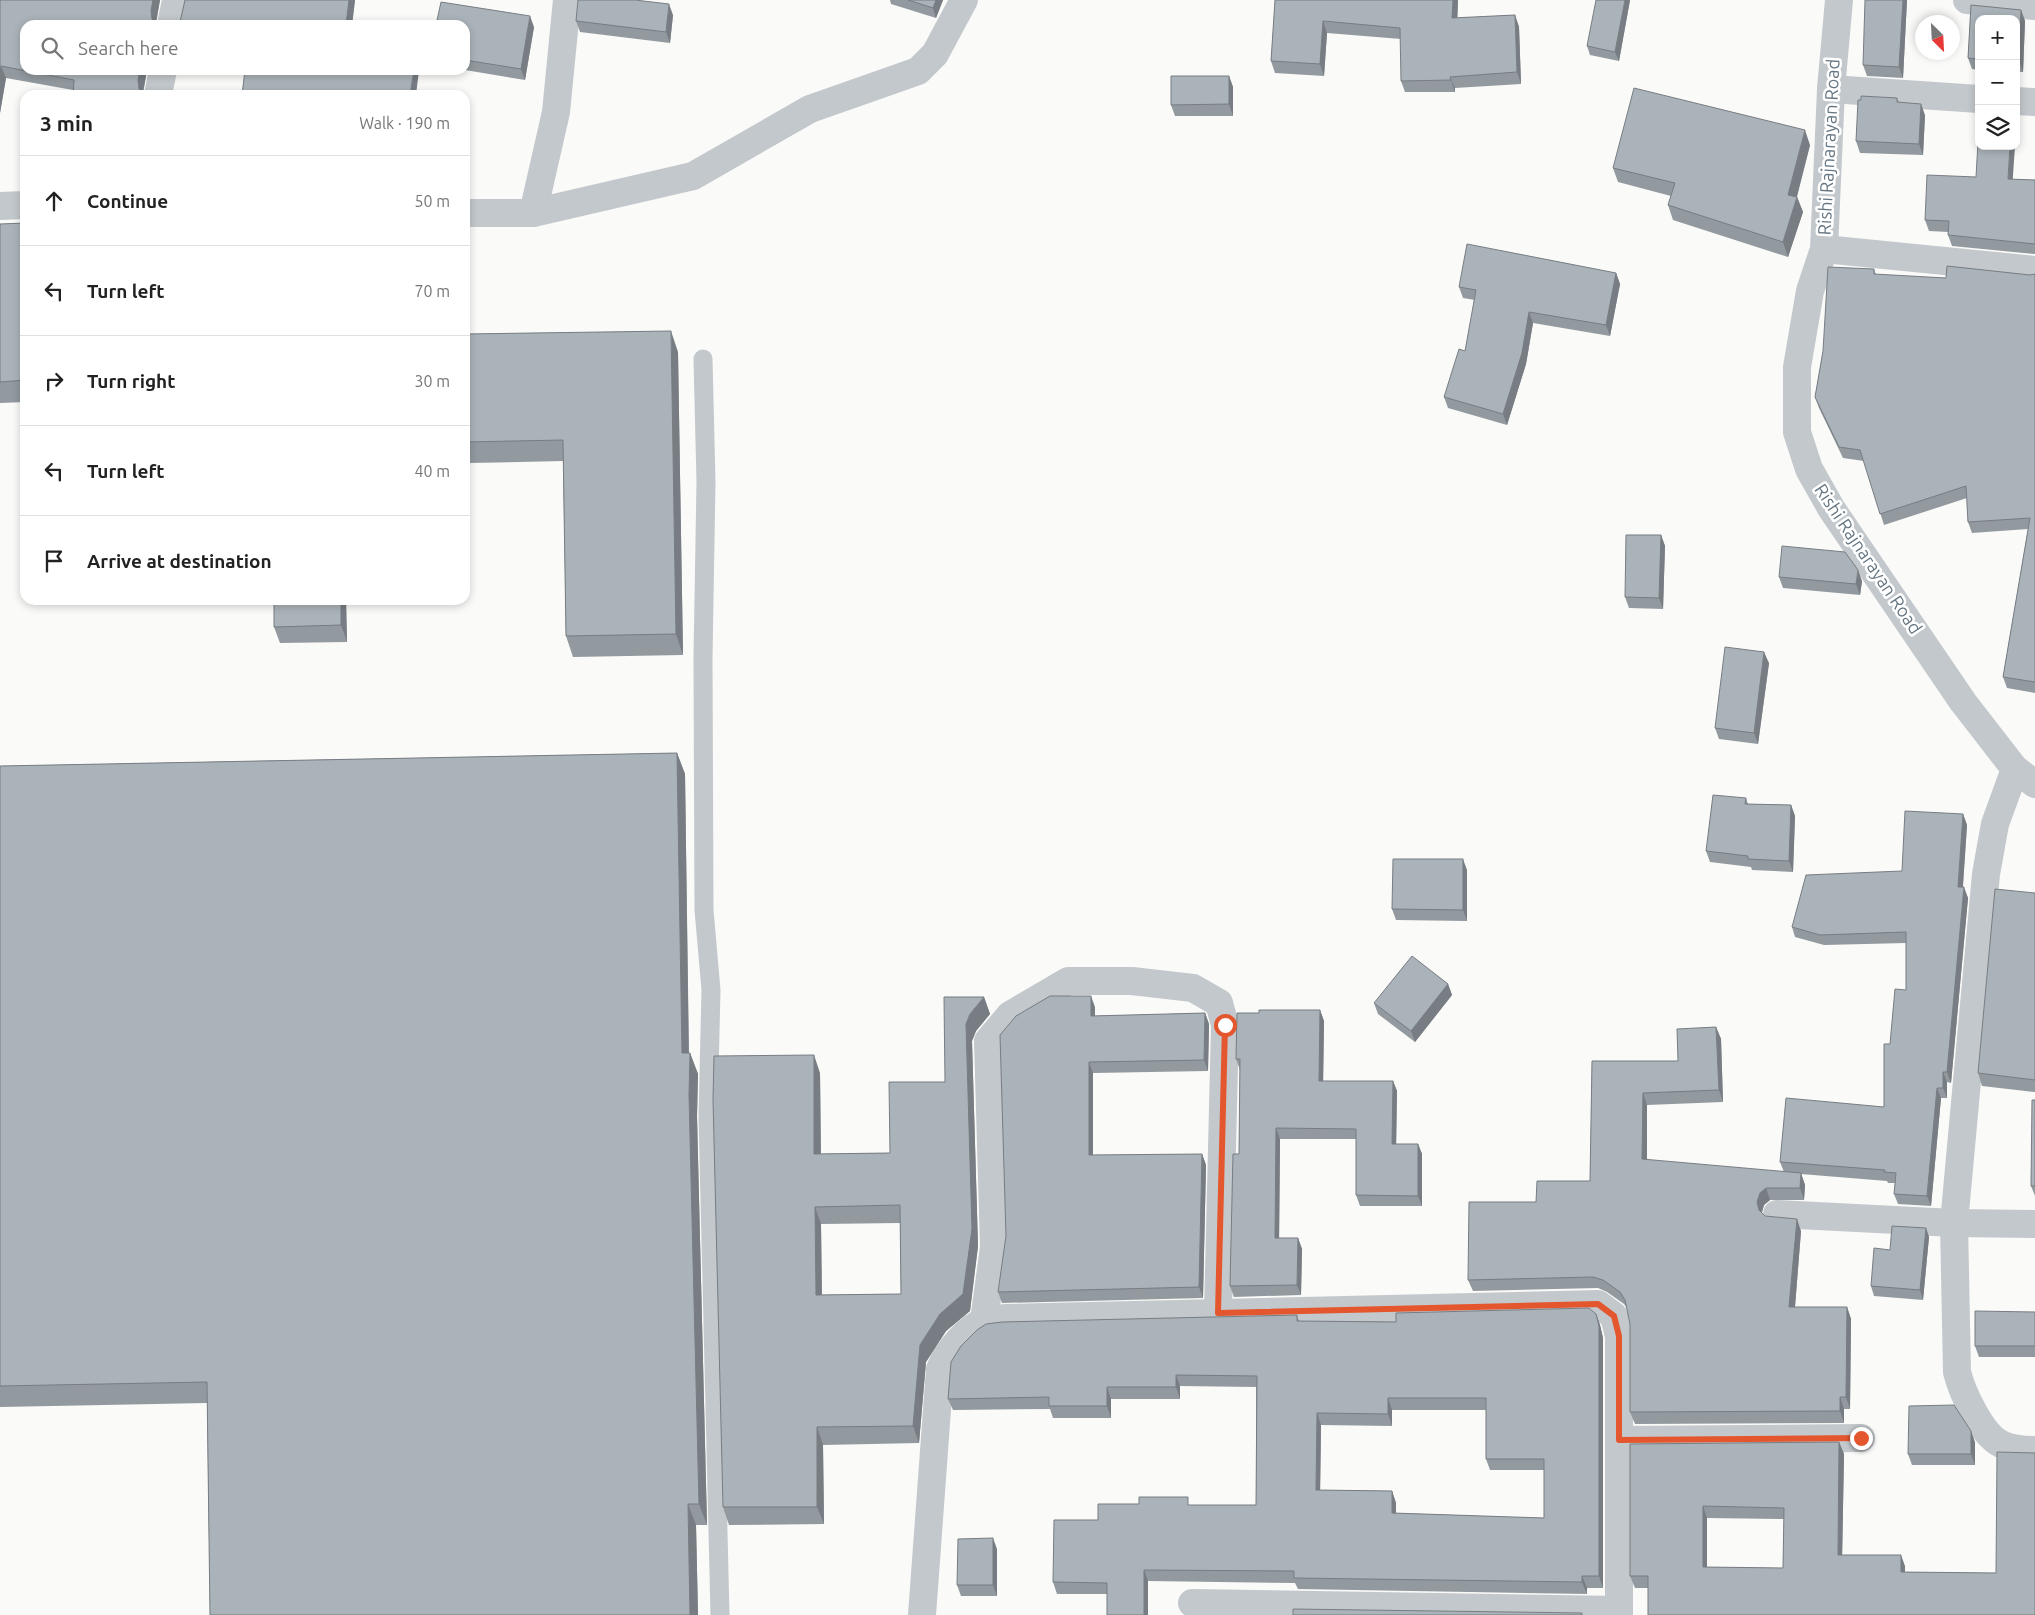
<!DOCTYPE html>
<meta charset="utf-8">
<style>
:root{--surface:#fff;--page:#f6f6f6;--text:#222;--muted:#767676;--line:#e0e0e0}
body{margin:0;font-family:Ubuntu,sans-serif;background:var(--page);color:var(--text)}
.controls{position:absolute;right:15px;top:15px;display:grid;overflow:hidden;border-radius:10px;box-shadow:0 2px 8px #0003}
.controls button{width:45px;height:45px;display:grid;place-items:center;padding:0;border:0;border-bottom:1px solid var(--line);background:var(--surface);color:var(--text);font:25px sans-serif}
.compass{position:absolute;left:1915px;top:15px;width:45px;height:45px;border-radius:50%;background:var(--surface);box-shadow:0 2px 8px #0003;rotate:156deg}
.stop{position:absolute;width:15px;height:15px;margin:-11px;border:4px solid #e4572e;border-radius:50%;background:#fff}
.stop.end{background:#e4572e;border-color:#fff;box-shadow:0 1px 5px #0008}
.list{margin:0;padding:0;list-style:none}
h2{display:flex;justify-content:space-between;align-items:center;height:65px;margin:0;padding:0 20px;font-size:21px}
h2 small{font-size:16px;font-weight:400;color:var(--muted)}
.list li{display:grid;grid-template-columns:32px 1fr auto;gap:15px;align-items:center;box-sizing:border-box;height:90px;padding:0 20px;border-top:1px solid var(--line)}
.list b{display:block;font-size:19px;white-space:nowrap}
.list em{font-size:16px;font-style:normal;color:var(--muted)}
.icon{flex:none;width:28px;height:28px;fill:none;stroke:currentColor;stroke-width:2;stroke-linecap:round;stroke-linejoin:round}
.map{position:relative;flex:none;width:2035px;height:1615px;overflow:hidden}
.search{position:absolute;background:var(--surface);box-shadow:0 2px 8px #0003;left:20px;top:20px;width:450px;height:55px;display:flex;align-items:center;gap:12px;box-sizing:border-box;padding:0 18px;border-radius:15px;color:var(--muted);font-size:19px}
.panel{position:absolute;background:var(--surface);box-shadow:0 2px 8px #0003;left:20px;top:90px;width:450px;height:515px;border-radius:15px}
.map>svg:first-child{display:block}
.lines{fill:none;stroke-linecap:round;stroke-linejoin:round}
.lane{stroke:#c3c8cc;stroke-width:19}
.street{stroke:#c3c8cc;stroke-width:28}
.wall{fill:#929a9f;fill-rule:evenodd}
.shaded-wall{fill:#777d82}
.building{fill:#aab3b9;stroke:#777d82;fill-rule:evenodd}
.route{stroke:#e4572e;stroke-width:6}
.labels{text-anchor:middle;stroke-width:5;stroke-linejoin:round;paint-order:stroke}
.street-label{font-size:18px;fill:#657683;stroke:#fff}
</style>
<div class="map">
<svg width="2035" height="1615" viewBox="0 0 2035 1615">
<rect width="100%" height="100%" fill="#fafaf8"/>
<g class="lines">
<path class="lane" d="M703,359l3,123 -3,176 1,252 7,80 -3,126 12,499"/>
<g class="street">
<path d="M1839,0l-8,89 -7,160 -14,42 -13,76v65l12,37 22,39 132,194 52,67 20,15"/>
<path d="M1967,0l68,6"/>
<path d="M171,25l5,-25"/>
<path d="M1831,89l148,10"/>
<path d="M158,95l5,-25"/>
<path d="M2016,101l19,1"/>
<path d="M0,206l25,-1"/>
<path d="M465,213h68l160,-37 117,-67 108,-38 17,-17 29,-54"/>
<path d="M533,213l23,-101 11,-112"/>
<path d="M1824,249l211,21"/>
<path d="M2015,769l-20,55 -9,50 -32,349 3,149c5,20 24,62 44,72 10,5 23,6 34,6"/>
<path d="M1777,1214l177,9 81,1"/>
<path d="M984,1321l10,-74 -6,-206 22,-26 58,-34h64l61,7 26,15 6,22 -7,288"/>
<path d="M1619,1440l242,-2"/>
<path d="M1192,1603l427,7"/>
<path d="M922,1615l18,-246c7,-17 27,-42 45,-48 6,-2 14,-2 20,-3l593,-14 16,12 5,20v279"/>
</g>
</g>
<g class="wall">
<path d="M0,0h160l-4,24 -131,46h122l-4,24 -70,-4 -67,-12 -6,35z"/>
<path d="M185,0h170l-3,25h-171l-1,-3z"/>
<path d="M890,0h53l-7,18 -45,-14z"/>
<path d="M1275,0h183l-1,18 58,-3 4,12 2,57 -66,4v4h-50l-4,-11v-42l-74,-6 -3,43 -49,-3 -4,-12z"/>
<path d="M1630,0l-11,61 -29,-6 -3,-9z"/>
<path d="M1907,0l-4,78 -36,-2 -4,-11z"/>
<path d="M1971,5l50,5 4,11 -2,51h-5l-1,13 -1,1v-67h-37v51l-7,-1 -4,-11z"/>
<path d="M673,15l-3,28 -90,-11 -4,-11z"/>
<path d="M465,25l69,2 -9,53 -60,-10z"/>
<path d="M1229,76l4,11v29h-58l-4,-11z"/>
<path d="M1897,98l2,4 26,13 -2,40 -63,-2 -4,-12z"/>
<path d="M1810,145l-13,52 6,15 -15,45 -115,-37 -5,-15 3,-9 -53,-14 -5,-14z"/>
<path d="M2013,179l22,1v74l-83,-8 -4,-11v-3l-19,-1 -4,-11z"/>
<path d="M25,223v179l-25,1v-179z"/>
<path d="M1874,269l2,6 70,3 84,-3 5,-1v419l-28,-5 -4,-11 25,-148 -56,4 -4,-11 -1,-24 -83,27 -20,-64 -21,-3 -24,-50 -4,-11 8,-46z"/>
<path d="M1616,273l4,11 -10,52 -77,-13 -7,41 -19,61 -59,-17 -4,-11 21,-46 10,-51 -12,-2 -4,-11z"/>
<path d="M465,334l213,18 5,303 -110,2 -7,-21 -3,-175 -94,2 -4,-12z"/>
<path d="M1661,535l4,11 -2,63 -34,-1 -4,-11z"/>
<path d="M1779,577l83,4 -2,14 -77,-7z"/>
<path d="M274,600h72l1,42 -67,1 -6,-16z"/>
<path d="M1769,663l-11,81 -39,-5 -4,-11z"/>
<path d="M677,753l8,21 4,279h1l8,21 -1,42 10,409h-11l2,90h-488l-3,-212 -207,4v-641z"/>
<path d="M1746,798l2,6 43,1 4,11 -2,56 -41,-2 -1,-3 -41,-5 -4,-11z"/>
<path d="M1963,814l4,11 -4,62 5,11 -17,185 -4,-1v16h-6l-10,108 -33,-2 -4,-10 1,-11h-7l-1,-2 -86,-7 4,11 -1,15h-34l-6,5 -2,8 3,3 36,15 -6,76h52l4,12 -1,90h-6v14l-209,1 -5,-12v-88l-3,-16 -3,-4 -17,-12 -9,-4 -125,3 -5,-11 68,-78 54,-21 2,-120h86l38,-34 5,12 2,63 -76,3v55l137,12 -4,-10 104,-55 6,-63 16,-54v-47l-82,2 -29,-8 -3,-10 110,-56z"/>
<path d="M1467,870v51l-71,-1 -4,-11z"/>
<path d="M2035,893v199l-53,-6 -4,-13z"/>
<path d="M1448,984l4,11 -37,47 -37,-28 -4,-11z"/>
<path d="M984,997l6,17 -14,17 -4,10 6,205 -8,65 -24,20 -20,31 -7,81 -96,2 1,79 -95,1 -6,-18 97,-434 1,81 69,-1 55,-71zM900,1223l1,71 -79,1 -1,-71z"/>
<path d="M1095,1007v9l110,-3 4,11 -1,47 -115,2v82l109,-1 4,11 -3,133 -201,5 -4,-11z"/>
<path d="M1320,1010l4,11 -1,60h70l4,10 -1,53h22l4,10v52h-62l-4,-11v-56h-76l-1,99h19l4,11 -1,46 -67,2 -4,-11 9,-132 1,-84 -4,-11z"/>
<path d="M2035,1100v96l-4,-10z"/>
<path d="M1926,1228l3,9 -6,63 -49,-4 -3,-10 19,-36z"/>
<path d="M2035,1312v45h-56l-4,-11z"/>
<path d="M1596,1314l4,11 3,13v250h-16v6l-289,-5 -3,-6 -147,-2v34h-41v-21h-50l-4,-12 45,-62 93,-15h65v-118l-76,-1v13h-69v19h-58l-3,-9 -97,1 -5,-11 349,-84 2,6 97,1zM1392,1410h94v49l4,11h54v48l-148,-5v-10l-4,-12 -72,-1 1,-65 71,1z"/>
<path d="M1839,1442l5,12 -2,101 63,11v6l91,1 39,42 -387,-27h-13l-5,-12v-132zM1707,1518l77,1 -1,49 -76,-1z"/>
<path d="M1975,1442v23h-63l-4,-11z"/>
<path d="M997,1549v47h-36l-4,-11z"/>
</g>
<g class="shaded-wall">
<path d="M153,0h7l-4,22v3l-4,-6 -1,-8z"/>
<path d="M349,0h6l-3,25h-6z"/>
<path d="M936,0h7l-7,18 -3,-10z"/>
<path d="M1453,0h5l-1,30 -5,-12z"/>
<path d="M1625,0h5l-11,61 -4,-9z"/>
<path d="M1903,0h4l-4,78 -4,-11z"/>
<path d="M669,4l4,11 -3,28 -4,-11z"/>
<path d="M2021,10l4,11 -2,51 -4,-11z"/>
<path d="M1515,15l4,12 2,57 -4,-12z"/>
<path d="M530,16l4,11 -9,53 -4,-11z"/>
<path d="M1323,21l4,12 -3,43 -4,-12z"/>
<path d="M1,66l5,12 -6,35v-38z"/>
<path d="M2016,67l2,5 -1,13 -1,-3z"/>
<path d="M140,70h7l-4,22v3l-4,-6 -1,-9z"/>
<path d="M414,70h5l-3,25h-6z"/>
<path d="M1229,76l4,11v29l-4,-12z"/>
<path d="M1450,77l5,11v4z"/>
<path d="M1921,104l4,11 -2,40 -4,-11z"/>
<path d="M1805,130l5,15 -16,62 3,-10 6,15 -15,45 -5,-15 5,-47z"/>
<path d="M2010,146h5l-3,44 -4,-11z"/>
<path d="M1616,273l4,11 -10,52 -4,-11z"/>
<path d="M1529,312l4,11 -7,41 -19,61 -4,-11z"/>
<path d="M671,331l7,21 5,303 -7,-21z"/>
<path d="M1661,535l4,11 -2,63 -4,-11z"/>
<path d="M1858,570l4,11 -2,14 -4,-11z"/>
<path d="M341,600h5l1,42 -6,-17z"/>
<path d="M1764,652l5,11 -11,81 -4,-11z"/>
<path d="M677,753l8,21 4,300 -7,-21z"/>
<path d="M1791,805l4,11 -2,56 -4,-11z"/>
<path d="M1963,814l4,11 -5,72 -4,-10z"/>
<path d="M1463,859l4,11v51l-4,-11z"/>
<path d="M1964,887l4,11 -17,185 -4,-11z"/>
<path d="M1448,984l4,11 -37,47 -4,-11z"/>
<path d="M1091,996l4,11v20l-4,-11z"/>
<path d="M984,997l6,17 -14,17 -4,10 6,205 -8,65 -24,20 -20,31 -7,81 -6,-17 7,-81 20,-31 26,-290 4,-10z"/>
<path d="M1320,1010l4,11 -1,70 -4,-10z"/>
<path d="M1205,1013l4,11 -1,47 -4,-11z"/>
<path d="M1716,1027l5,12 2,63 -4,-12z"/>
<path d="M690,1053l8,21 -1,42 10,409 -8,-21 -10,-409z"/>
<path d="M814,1055l6,18 1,99 -7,-18z"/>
<path d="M1089,1062l4,11v93l-4,-11z"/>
<path d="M1943,1072l4,10v16l-4,-10z"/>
<path d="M1393,1081l4,10 -1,63 -4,-10z"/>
<path d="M1937,1088l4,10 -10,108 -4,-10z"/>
<path d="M1643,1093l4,12v66l-5,-12z"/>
<path d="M1276,1128l4,11 -1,110 -4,-11z"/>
<path d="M1418,1144l4,10v52l-4,-10z"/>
<path d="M1202,1154l4,11 -3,133 -4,-11z"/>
<path d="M1801,1173l4,12 -1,15 -4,-12z"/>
<path d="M1766,1188l4,12 -6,5 -3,9 -2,-4 -2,-8 3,-9z"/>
<path d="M815,1207l6,17 1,89 -6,-18z"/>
<path d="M1797,1219l4,12 -7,88 -5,-12z"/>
<path d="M1926,1228l3,9 -6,63 -3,-10z"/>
<path d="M1298,1238l4,11 -1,46 -4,-10z"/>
<path d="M1847,1307l4,12 -1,90 -4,-12z"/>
<path d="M1596,1314l4,11 3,13v250l-4,-12z"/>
<path d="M1176,1375l4,11v13l-4,-12z"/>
<path d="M1107,1387l4,12v19l-4,-12z"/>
<path d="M1840,1397l4,12v14l-4,-12z"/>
<path d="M1388,1398l4,12v16l-4,-12z"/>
<path d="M1317,1413l4,12 -1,76 -4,-11z"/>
<path d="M817,1427l6,18 1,79 -7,-17z"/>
<path d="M1971,1431l4,11v23l-4,-11z"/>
<path d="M1839,1442l5,12 -2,112 -4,-11z"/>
<path d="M1392,1491l4,12v22l-4,-12z"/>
<path d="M688,1504l8,21 2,90h-8z"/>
<path d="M1703,1506l4,12v61l-4,-12z"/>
<path d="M993,1538l4,11v47l-4,-11z"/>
<path d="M1901,1555l4,11v18l-4,-12z"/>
<path d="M1144,1570l4,11v34h-4z"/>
<path d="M1582,1576l5,12v6l-5,-12z"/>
</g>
<g class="building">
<path d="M0,0h153l-2,11 1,8 4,6h-131v45h115l-2,10 1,9 5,6h-71l1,-15 -73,-14 -1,9z"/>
<path d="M185,0h164l-3,25h-156l-10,-3z"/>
<path d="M578,0h57l34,4 -3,28 -90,-11z"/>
<path d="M908,0h28l-3,8z"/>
<path d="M1275,0h178l-1,18 63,-3 2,57 -67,5 1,3 -50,1 -1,-53 -77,-7 -3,43 -49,-3z"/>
<path d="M1596,0h29l-10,52 -28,-6z"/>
<path d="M1865,0h38l-4,67 -36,-2z"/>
<path d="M441,2l89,14 -9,53 -56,-9v-35h-29z"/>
<path d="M1971,5l50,5 -2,51h-3v-42h-37v40l-11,-1z"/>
<path d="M245,70h169l-4,25h-168z"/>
<path d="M1171,76h58v28l-58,1z"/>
<path d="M1634,88l171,42 -17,65 9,2 -14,45 -115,-37 7,-22 -62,-15z"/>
<path d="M166,92l36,3h-39z"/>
<path d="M1861,96l36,2v4l24,2 -2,40 -63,-3 2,-41h3z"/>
<path d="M1979,124v22h31l-2,33 27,1v64l-87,-9 1,-14 -24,-1 2,-45 49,2z"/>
<path d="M25,223v157l-25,2v-158z"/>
<path d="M1467,244l149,29 -10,52 -77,-13 -7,41 -19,61 -59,-17 15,-48 6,2 11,-61 -17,-3z"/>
<path d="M1947,266l83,9 5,-1v408l-32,-5 27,-159 -62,4 -2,-36 -86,28 -20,-64 -21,-3 -24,-50 8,-46 5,-84 46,2v5l72,4z"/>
<path d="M671,331l5,303 -110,2 -3,-196 -98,2v-108z"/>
<path d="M1626,535h35l-2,63 -34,-1z"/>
<path d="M1782,546l63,6 13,18 -2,14 -77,-7z"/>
<path d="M274,600h67v25l-67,2z"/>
<path d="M1725,647l39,5 -10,81 -39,-5z"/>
<path d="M677,753l5,300h8l-1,42 10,409h-11l2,111h-480l-3,-233 -207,4v-620z"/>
<path d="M1713,795l33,3 -1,6 46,1 -2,56 -41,-2v-3l-42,-5z"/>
<path d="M1905,811l58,3 -5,73h6l-17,185h-4v16h-6l-10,108 -33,-2 2,-21 -12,-1 1,-2 -105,-8 6,-64 98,9v-63h6l5,-55 11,1v-58l-86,3 -28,-8 14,-52 96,-4z"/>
<path d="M1393,859h70v51l-71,-1z"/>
<path d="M1995,889l40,4v187l-57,-7z"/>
<path d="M1412,956l36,28 -37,47 -37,-28z"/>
<path d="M1050,996h41v20l114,-3 -1,47 -115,2v93l113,-1 -3,133 -201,5 8,-56 -6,-201 16,-19z"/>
<path d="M944,997h40l-14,17 -4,10 6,205 -9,65 -23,20 -20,31 -7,81 -96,1v80h-94l-10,-408 1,-43 100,-1v99l76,-1 -1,-71h56zM900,1205l1,89 -85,1 -1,-88z"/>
<path d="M1259,1010h61l-1,71h74l-1,63h26v52l-62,-1v-66l-80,-1 -1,110h23l-1,47 -67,1 3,-132h6l1,-95h-4l1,-46h22z"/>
<path d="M1716,1027l3,63 -76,3 -1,66 159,14 -1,15h-34l-6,5 -3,9 2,8 6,6 32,3 -8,88h58l-1,90h-6v14l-210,1v-88l-5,-24 -5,-8 -17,-12 -10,-3 -125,3 1,-78h67l1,-21h53l2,-120h86l-1,-32z"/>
<path d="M2032,1100h3v86h-4z"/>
<path d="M1892,1226l34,2 -6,62 -49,-4 3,-38 16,2z"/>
<path d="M1589,1308l7,6 3,12v250h-17v6l-288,-4v-7l-150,-1v45h-37v-32l-54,-1 1,-62h44v-16h41v-7h49v8h68l1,-129 -81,-1v12h-69v19h-58v-9l-101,2 3,-37 10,-16 16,-16 9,-6 16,-2 295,-7v6l99,1v-9zM1388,1398h98v61h58v59l-152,-5v-22l-76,-1 1,-77 71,1z"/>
<path d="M1975,1311l60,1v34h-60z"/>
<path d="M1954,1405l17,26v23h-63l1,-48z"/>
<path d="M1839,1442l-1,113h63v17l95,1 1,-121 38,1v162h-387v-39h-18v-132zM1703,1506l81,2 -1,60 -80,-1z"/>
<path d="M993,1538v47h-36l1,-46z"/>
<path d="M1293,1609l289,4v2h-289z"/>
</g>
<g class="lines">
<path class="route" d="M1225,1025l-7,288 380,-9 16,12 5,20v104l242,-2"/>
</g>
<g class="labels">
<g class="street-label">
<text transform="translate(1829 147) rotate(-87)" y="6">Rishi Rajnarayan Road</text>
<text transform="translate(1868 559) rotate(56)" y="6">Rishi Rajnarayan Road</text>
</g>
</g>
</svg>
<div class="controls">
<button>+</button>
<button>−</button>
<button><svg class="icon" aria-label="layers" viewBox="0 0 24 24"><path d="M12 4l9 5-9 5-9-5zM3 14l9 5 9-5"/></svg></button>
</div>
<svg class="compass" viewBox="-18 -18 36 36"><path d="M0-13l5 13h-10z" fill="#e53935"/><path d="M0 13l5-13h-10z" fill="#767676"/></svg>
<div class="stop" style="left:1225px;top:1025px"></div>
<div class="stop end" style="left:1861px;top:1438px"></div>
<div class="search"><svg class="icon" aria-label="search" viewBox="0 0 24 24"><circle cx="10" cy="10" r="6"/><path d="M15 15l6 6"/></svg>Search here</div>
<section class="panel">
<h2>3 min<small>Walk · 190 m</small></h2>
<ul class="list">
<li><svg class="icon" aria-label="ahead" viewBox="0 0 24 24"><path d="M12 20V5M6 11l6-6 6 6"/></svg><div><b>Continue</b></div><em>50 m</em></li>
<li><svg class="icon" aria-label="left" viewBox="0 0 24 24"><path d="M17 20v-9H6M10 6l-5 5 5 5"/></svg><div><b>Turn left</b></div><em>70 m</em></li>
<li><svg class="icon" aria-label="right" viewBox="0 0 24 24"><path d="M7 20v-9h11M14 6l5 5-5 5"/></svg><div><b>Turn right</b></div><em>30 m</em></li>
<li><svg class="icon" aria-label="left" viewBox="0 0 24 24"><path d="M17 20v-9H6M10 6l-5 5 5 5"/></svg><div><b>Turn left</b></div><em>40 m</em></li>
<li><svg class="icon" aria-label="arrive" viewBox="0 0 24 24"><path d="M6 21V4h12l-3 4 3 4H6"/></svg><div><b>Arrive at destination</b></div></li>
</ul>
</section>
</div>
